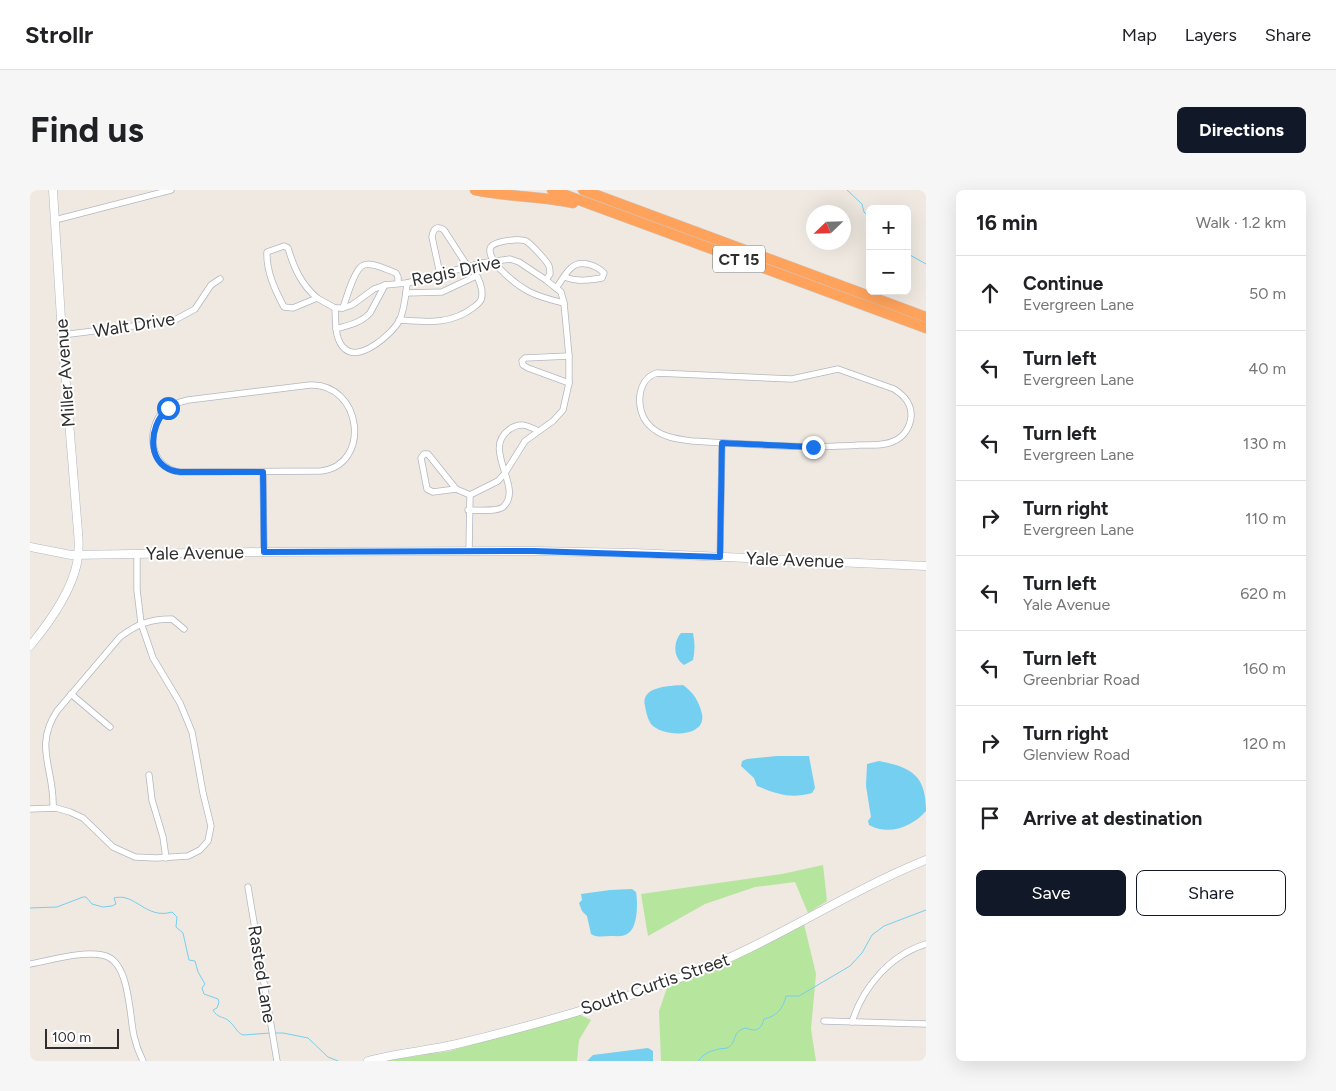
<!DOCTYPE html>
<meta charset="utf-8">
<style>
:root{--surface:#fff;--page:#f6f6f6;--text:#202124;--muted:#757577;--line:#e0e0e0;--accent:#111827}
body{margin:0;font-family:Figtree,sans-serif;background:var(--page);color:var(--text)}
.controls{position:absolute;right:15px;top:15px;display:grid;overflow:hidden;border-radius:8px;box-shadow:0 5px 20px #0002}
.controls button{width:45px;height:45px;display:grid;place-items:center;padding:0;border:0;border-bottom:1px solid var(--line);background:var(--surface);color:var(--text);font:25px sans-serif}
.compass{position:absolute;left:776px;top:15px;width:45px;height:45px;border-radius:50%;background:var(--surface);box-shadow:0 5px 20px #0002;rotate:247deg}
.scale{position:absolute;left:15px;bottom:12px;width:74px;box-sizing:border-box;padding-left:5px;border:2px solid #2e2e2e;border-top:0;font-size:14px;line-height:18px;white-space:nowrap;color:#2e2e2e;-webkit-text-stroke:4px #fff;paint-order:stroke}
.stop{position:absolute;width:15px;height:15px;margin:-11px;border:4px solid #1a73e8;border-radius:50%;background:#fff}
.stop.end{background:#1a73e8;border-color:#fff;box-shadow:0 1px 5px #0008}
.list{margin:0;padding:0;list-style:none}
h2{display:flex;justify-content:space-between;align-items:center;height:65px;margin:0;padding:0 20px;font-size:21px}
h2 small{font-size:16px;font-weight:400;color:var(--muted)}
.list li{display:grid;grid-template-columns:32px 1fr auto;gap:15px;align-items:center;box-sizing:border-box;height:75px;padding:0 20px;border-top:1px solid var(--line)}
.list b{display:block;font-size:19px;white-space:nowrap}
.list p{margin:0;font-size:16px;white-space:nowrap;color:var(--muted)}
.list em{font-size:16px;font-style:normal;color:var(--muted)}
.actions{display:flex;gap:10px;padding:15px 20px}
.actions a{flex:1;padding:11px 0;border:1px solid var(--accent);border-radius:8px;text-align:center;font-size:18px;color:var(--accent)}
.actions .main{background:var(--accent);color:#fff}
.icon{flex:none;width:28px;height:28px;fill:none;stroke:currentColor;stroke-width:2;stroke-linecap:round;stroke-linejoin:round}
.map{position:relative;flex:none;width:896px;height:871px;overflow:hidden;border-radius:8px}
header{display:flex;align-items:center;gap:30px;box-sizing:border-box;height:70px;padding:0 25px;background:var(--surface);border-bottom:1px solid var(--line)}
header strong{font-size:24px}
nav{display:flex;gap:28px;margin-inline-start:auto;font-size:18px}
.intro{display:flex;align-items:center;justify-content:space-between;box-sizing:border-box;height:120px;padding:0 30px}
h1{margin:0;font-size:35px}
.button{padding:12px 22px;border-radius:8px;background:var(--accent);color:#fff;font-size:18px;font-weight:700}
main{display:flex;gap:30px;padding:0 30px}
aside{flex:1;background:var(--surface);border-radius:8px;box-shadow:0 5px 20px #0002}
.map>svg:first-child{display:block}
.green{fill:#b6e59e}
.water{fill:#75cff0}
.lines{fill:none;stroke-linecap:round;stroke-linejoin:round}
.stream{stroke:#75cff0;stroke-width:1}
.street-casing{stroke:#b4b7c1;stroke-width:7}
.secondary-casing{stroke:#b4b7c1;stroke-width:9}
.highway-casing{stroke:#c9c9c9;stroke-width:11}
.street{stroke:#fff;stroke-width:5.5}
.secondary{stroke:#fff;stroke-width:8}
.highway{stroke:#ffa35c;stroke-width:10}
.route{stroke:#1a73e8;stroke-width:6}
.labels{text-anchor:middle;stroke-width:4;stroke-linejoin:round;paint-order:stroke}
.shield{fill:#fff;stroke:#6d6d6d;stroke-width:1}
.shield-label{font-size:16px;font-weight:bold;fill:#2e2e2e}
.street-label{font-size:18px;fill:#2e2e2e;stroke:#fff}
</style>
<header>
<strong>Strollr</strong>
<nav><a>Map</a><a>Layers</a><a>Share</a></nav>
</header>
<div class="intro"><h1>Find us</h1><a class="button">Directions</a></div>
<main>
<div class="map">
<svg width="896" height="871" viewBox="0 0 896 871">
<rect width="100%" height="100%" fill="#efe9e1"/>
<g class="green">
<path d="M793,675l4,36 -19,12 -13,-31 -40,5 -50,17 -57,32 -7,-42 141,-20z"/>
<path d="M774,734l12,50 -5,55 5,32h-155l-2,-50 9,-26 60,-22z"/>
<path d="M548,824l13,6 -12,20 -2,21h-195l68,-10z"/>
</g>
<g class="water">
<path d="M651,443h12c2,9 2,18 0,27l-9,5c-11,-7 -11,-23 -3,-32z"/>
<path d="M653,495c10,7 16,16 19,29 5,24 -39,24 -51,10 -3,-4 -5,-12 -6,-18 -5,-20 25,-20 38,-21z"/>
<path d="M747,566h32l6,32 -3,5c-22,6 -34,1 -55,-7l-3,-8 -13,-12 1,-5 5,-2z"/>
<path d="M849,571c32,6 47,14 47,50 -14,16 -37,25 -57,14l-1,-4 3,-4 -5,-31 1,-22z"/>
<path d="M602,699l4,3c2,11 2,37 -9,42 -4,3 -11,2 -16,2 -7,0 -14,2 -20,-2l-4,-18 -5,-5 -3,-8 3,-3 -1,-6 29,-4z"/>
<path d="M618,858l5,3v10h-66l6,-6z"/>
</g>
<g class="lines">
<g class="stream">
<path d="M817,0l15,14 2,8 6,6"/>
<path d="M877,67l3,-2 16,9"/>
<path d="M0,718l27,-1 26,-10h3l6,7 11,3 9,-1 4,-2 -2,-6c21,-6 32,22 58,14l5,5 -1,10 7,6 6,27 6,1 3,11 7,12 -3,4 2,6 14,5 1,3 -2,6 -4,2c4,8 10,6 16,11 6,5 8,12 14,14l28,-2"/>
<path d="M244,843h9l25,5 20,19 10,4"/>
<path d="M668,871c8,-9 10,-9 21,-12 3,-1 5,0 8,-1 11,-5 4,-17 19,-20 10,4 15,2 18,-9 13,-3 19,-10 22,-23h13l51,-30 12,-13 10,-18 12,-9 42,-16"/>
</g>
<defs>
<g id="street">
<path d="M25,30l116,-30"/>
<path d="M254,56l4,2c6,20 13,36 29,50l-24,10 -9,-1c-9,-17 -18,-36 -17,-55z"/>
<path d="M410,84l-8,-37c1,-8 5,-12 12,-7l24,37"/>
<path d="M516,90l4,-6c0,-3 0,-5 -1,-8 -2,-5 -19,-23 -23,-25 -7,-3 -35,0 -36,8 -1,8 6,15 10,20 22,22 34,27 64,34"/>
<path d="M526,98c5,-6 9,-15 15,-20 9,-9 25,-3 33,5l-2,5c-12,2 -25,4 -37,-1"/>
<path d="M376,103l36,-1 34,-16"/>
<path d="M287,108l18,10h8l9,-3 22,-16 11,-4 22,-2 75,-20 28,-4 9,3 27,18 15,12 3,11 5,53v27l-6,27 -10,11 -28,20 -20,32 -7,8 -28,14 -1,57"/>
<path d="M305,118c1,13 -1,32 10,41 15,13 47,-15 54,-28 5,-9 7,-28 8,-38"/>
<path d="M313,118c3,-9 12,-41 21,-43 9,-3 23,5 32,8l2,4v5"/>
<path d="M369,130c28,2 52,5 75,-13 4,-3 8,-6 8,-12 1,-10 -6,-20 -10,-29"/>
<path d="M306,139c13,-4 25,-6 34,-16l15,-28"/>
<path d="M32,145l111,-14 22,-12 16,-24 9,-6"/>
<path d="M539,166l-44,2 -3,3 1,4 5,3 41,15"/>
<path d="M808,179l56,20c11,7 18,15 17,28 -1,10 -7,20 -17,24 -10,5 -23,4 -34,4 -56,4 -112,-1 -168,-4 -15,-2 -32,-4 -43,-16 -14,-14 -13,-46 8,-52l135,6z"/>
<path d="M280,195c52,-2 62,80 11,86l-141,1c-29,-3 -35,-41 -17,-60 7,-7 16,-10 25,-12z"/>
<path d="M233,282l1,80"/>
<path d="M426,299l-23,3 -6,-3 -6,-31 3,-4h4l28,35 14,6"/>
<path d="M438,320c8,0 29,2 35,-3 22,-19 -23,-58 7,-78 10,-7 17,-4 28,2"/>
<path d="M690,367l2,-114"/>
<path d="M41,504l39,33"/>
<path d="M119,585l3,25 11,37 3,21"/>
<path d="M23,618c2,-38 -20,-61 4,-97l63,-74c17,-13 30,-18 52,-18l12,10"/>
<path d="M0,619l26,-1 14,4 13,6 30,29 22,10 21,1 32,-2 12,-6 8,-9 3,-15 -8,-33 -11,-61 -12,-29 -27,-45 -12,-35 -4,-33v-36"/>
<path d="M218,697l29,174"/>
<path d="M0,774c22,-4 51,-13 72,-9 28,4 27,59 32,81 2,9 5,17 9,25"/>
<path d="M794,831l102,3"/>
<path d="M822,832c11,-35 38,-67 74,-78"/>
</g>
<g id="secondary">
<path d="M0,357l41,8 193,-3 270,-1 100,2 292,13"/>
<path d="M0,456c19,-23 41,-53 47,-83 2,-10 2,-21 1,-31l-16,-197 -9,-145"/>
<path d="M338,871c29,-8 59,-10 89,-17 78,-19 156,-41 231,-69 83,-31 156,-82 238,-115"/>
</g>
<g id="highway">
<path d="M445,0c32,7 65,6 98,13"/>
<path d="M522,0l374,138"/>
<path d="M553,0l343,127"/>
</g>
</defs>
<use href="#street" class="street-casing"/>
<use href="#secondary" class="secondary-casing"/>
<use href="#highway" class="highway-casing"/>
<use href="#street" class="street"/>
<use href="#secondary" class="secondary"/>
<use href="#highway" class="highway"/>
</g>
<g class="lines">
<path class="route" d="M138,218c-21,19 -22,61 12,64h83l1,80 270,-1 186,6 2,-114 91,4"/>
</g>
<g class="labels">
<rect class="shield" x="683" y="55.5" width="52" height="27" rx="4"/>
<g class="shield-label">
<text x="709" y="75">CT 15</text>
</g>
<g class="street-label">
<text transform="translate(426 81) rotate(-12)" y="6">Regis Drive</text>
<text transform="translate(104 135) rotate(-9)" y="6">Walt Drive</text>
<text transform="translate(35 183) rotate(-94)" y="6">Miller Avenue</text>
<text transform="translate(165 363) rotate(-1)" y="6">Yale Avenue</text>
<text transform="translate(765 370) rotate(2)" y="6">Yale Avenue</text>
<text transform="translate(232 784) rotate(81)" y="6">Rasted Lane</text>
<text transform="translate(625 794) rotate(-19)" y="6">South Curtis Street</text>
</g>
</g>
</svg>
<div class="controls">
<button>+</button>
<button>−</button>
</div>
<svg class="compass" viewBox="-18 -18 36 36"><path d="M0-13l5 13h-10z" fill="#e53935"/><path d="M0 13l5-13h-10z" fill="#757577"/></svg>
<div class="scale">100 m</div>
<div class="stop" style="left:138px;top:218px"></div>
<div class="stop end" style="left:783px;top:257px"></div>
</div>
<aside>
<h2>16 min<small>Walk · 1.2 km</small></h2>
<ul class="list">
<li><svg class="icon" aria-label="ahead" viewBox="0 0 24 24"><path d="M12 20V5M6 11l6-6 6 6"/></svg><div><b>Continue</b><p>Evergreen Lane</p></div><em>50 m</em></li>
<li><svg class="icon" aria-label="left" viewBox="0 0 24 24"><path d="M17 20v-9H6M10 6l-5 5 5 5"/></svg><div><b>Turn left</b><p>Evergreen Lane</p></div><em>40 m</em></li>
<li><svg class="icon" aria-label="left" viewBox="0 0 24 24"><path d="M17 20v-9H6M10 6l-5 5 5 5"/></svg><div><b>Turn left</b><p>Evergreen Lane</p></div><em>130 m</em></li>
<li><svg class="icon" aria-label="right" viewBox="0 0 24 24"><path d="M7 20v-9h11M14 6l5 5-5 5"/></svg><div><b>Turn right</b><p>Evergreen Lane</p></div><em>110 m</em></li>
<li><svg class="icon" aria-label="left" viewBox="0 0 24 24"><path d="M17 20v-9H6M10 6l-5 5 5 5"/></svg><div><b>Turn left</b><p>Yale Avenue</p></div><em>620 m</em></li>
<li><svg class="icon" aria-label="left" viewBox="0 0 24 24"><path d="M17 20v-9H6M10 6l-5 5 5 5"/></svg><div><b>Turn left</b><p>Greenbriar Road</p></div><em>160 m</em></li>
<li><svg class="icon" aria-label="right" viewBox="0 0 24 24"><path d="M7 20v-9h11M14 6l5 5-5 5"/></svg><div><b>Turn right</b><p>Glenview Road</p></div><em>120 m</em></li>
<li><svg class="icon" aria-label="arrive" viewBox="0 0 24 24"><path d="M6 21V4h12l-3 4 3 4H6"/></svg><div><b>Arrive at destination</b></div></li>
</ul>
<div class="actions"><a class="main">Save</a><a>Share</a></div>
</aside>
</main>
